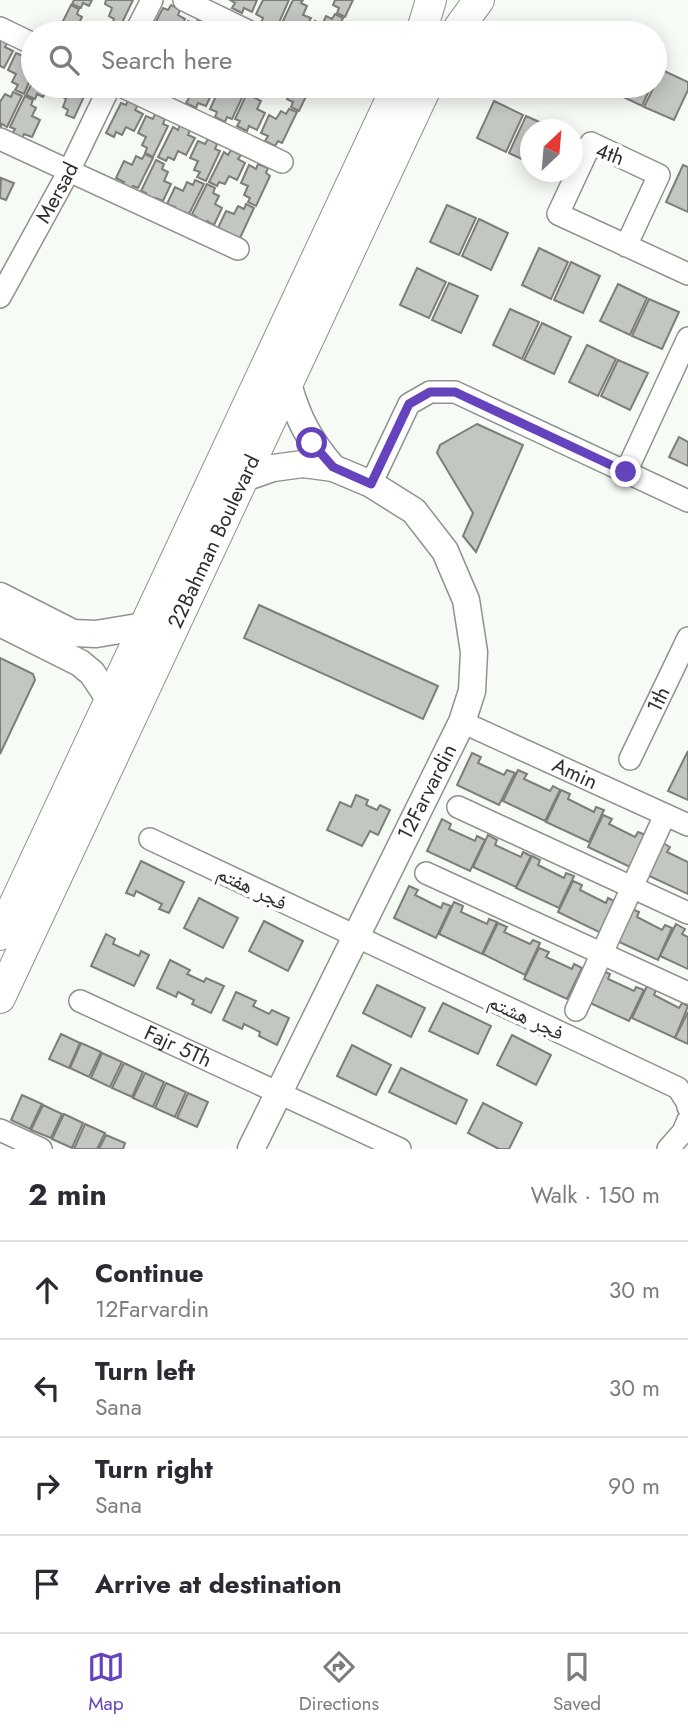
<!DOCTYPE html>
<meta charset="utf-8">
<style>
:root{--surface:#fff;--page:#f7f7f7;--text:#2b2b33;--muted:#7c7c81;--line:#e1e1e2;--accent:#6443bc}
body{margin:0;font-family:Jost,"Noto Naskh Arabic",sans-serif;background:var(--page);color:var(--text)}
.compass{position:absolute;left:520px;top:119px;width:63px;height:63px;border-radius:50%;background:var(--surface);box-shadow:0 4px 18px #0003;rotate:26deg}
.stop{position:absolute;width:21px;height:21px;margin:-16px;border:5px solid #6443bc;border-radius:50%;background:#fff}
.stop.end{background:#6443bc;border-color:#fff;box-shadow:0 2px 7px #0008}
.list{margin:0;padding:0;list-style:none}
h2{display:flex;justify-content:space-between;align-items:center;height:91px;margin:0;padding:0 28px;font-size:30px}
h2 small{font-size:23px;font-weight:400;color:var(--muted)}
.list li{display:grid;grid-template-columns:46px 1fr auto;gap:21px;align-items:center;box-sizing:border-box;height:98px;padding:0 28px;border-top:2px solid var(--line)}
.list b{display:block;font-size:26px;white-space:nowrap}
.list p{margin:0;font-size:23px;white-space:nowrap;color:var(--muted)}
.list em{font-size:23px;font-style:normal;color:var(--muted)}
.icon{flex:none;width:38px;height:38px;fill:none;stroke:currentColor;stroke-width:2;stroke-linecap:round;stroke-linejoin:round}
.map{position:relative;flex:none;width:688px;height:1149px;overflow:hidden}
.search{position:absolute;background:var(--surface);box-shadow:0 4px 18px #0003;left:21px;right:21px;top:21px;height:77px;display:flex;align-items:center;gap:18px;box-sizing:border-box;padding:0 24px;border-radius:38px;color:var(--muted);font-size:26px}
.sheet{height:483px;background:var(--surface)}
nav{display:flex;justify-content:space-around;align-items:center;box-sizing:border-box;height:98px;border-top:2px solid var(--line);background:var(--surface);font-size:19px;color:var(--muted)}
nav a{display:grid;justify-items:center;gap:4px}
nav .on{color:var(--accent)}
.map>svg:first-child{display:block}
.building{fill:#c3c7c2;stroke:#7b7e79;stroke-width:2}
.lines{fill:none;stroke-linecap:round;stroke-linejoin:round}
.minor-casing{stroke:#8f928d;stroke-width:24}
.tertiary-casing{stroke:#8f928d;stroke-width:29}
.secondary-casing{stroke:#8f928d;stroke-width:32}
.minor{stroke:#fff;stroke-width:21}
.tertiary{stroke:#fff;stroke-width:26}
.secondary{stroke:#fff;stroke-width:30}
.route{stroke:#6443bc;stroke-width:9}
.labels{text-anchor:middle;stroke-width:7;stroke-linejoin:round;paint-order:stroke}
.street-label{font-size:21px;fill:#2e302e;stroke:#fff}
</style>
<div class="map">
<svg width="688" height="1149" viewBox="0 0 688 1149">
<rect width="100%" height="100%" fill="#f7fbf5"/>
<g class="building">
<path d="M74,0h18l-3,6 -6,-3 -2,5 -9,-4z"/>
<path d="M106,0h27l-13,27 -8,-3 2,-5 -5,-3 3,-8 -7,-4z"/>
<path d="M230,0h27l-5,12 -8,-4 -2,5 -10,-5 3,-5z"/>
<path d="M263,0h26l-11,25 -5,-2 -2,4 -10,-4 2,-5 -7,-4z"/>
<path d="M293,0h10l-2,3 6,3 -4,9 8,3 -8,15 -20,-1 2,-5 -4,-2z"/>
<path d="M335,0h18l-8,17 -8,-4 2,-5 -6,-3z"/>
<path d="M71,5l8,4 -2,5 5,3 -4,8 8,4 -2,4h-27z"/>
<path d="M171,5l9,5 -2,5 7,4 -7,14h-28l13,-25 5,2z"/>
<path d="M335,14l8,4 -7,15h-27l6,-12 7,4 4,-9 6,3z"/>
<path d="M198,19l10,5 -3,5 5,2 -1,2h-27l6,-12 8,3z"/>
<path d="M110,25l8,4 -2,4h-17l3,-6 6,3z"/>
<path d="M0,38l8,4 -3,5 8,4 -9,17 -4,-2z"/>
<path d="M26,51l7,4v18l-9,21 -9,-4 3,-5 -6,-3 4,-8 -8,-4 8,-17 7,3z"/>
<path d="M662,70l26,12v8l-14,30 -30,-13z"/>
<path d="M33,81v5h25l-3,6 -8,-3 -4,8 -6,-3 -2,5 -9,-4z"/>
<path d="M63,86l25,2 -14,30 -8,-3 2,-5 -5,-3 3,-8 -7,-4z"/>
<path d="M164,86h20l-3,7 -5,-2 -2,5 -10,-5z"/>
<path d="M189,86h18l7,3 -8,17 -8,-3 -2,5 -10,-5 3,-5 -5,-3z"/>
<path d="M238,86l8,3 -14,30 -5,-2 -2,5 -10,-5 2,-5 -7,-3 8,-17 8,3 4,-8 6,3z"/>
<path d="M252,86h17l-2,3 -5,-3 -3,5z"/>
<path d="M284,86h27l-12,25 -8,-4 2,-5 -6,-3 4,-8z"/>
<path d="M616,86h35l-9,20 -29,-14z"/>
<path d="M249,89l9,4 -3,5 6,3 -4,8 8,4 -8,17 -8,-4 -2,5 -10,-5 3,-5 -5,-2z"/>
<path d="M13,92l9,4 -15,31 -5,-3 -2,5v-27l5,-8 6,3z"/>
<path d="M25,96l8,4 -2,5 5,3 -4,8 8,4 -8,17 -8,-3 -2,5 -10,-5 3,-5 -5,-2z"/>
<path d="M128,100l10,5 -3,5 8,4 -9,17 -8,-4 -4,8 -6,-3 -2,5 -8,-4 15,-30 5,2z"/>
<path d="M494,101l29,14 -17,37 -29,-14z"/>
<path d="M289,109l8,3 -15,31 -4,-2 -3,5 -10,-5 3,-5 -7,-3 8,-18 7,4 5,-8 5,3z"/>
<path d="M155,114l10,5 -2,5 5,2 -15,31 -8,-4 2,-5 -5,-3 4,-8 -8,-4 8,-17 7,3z"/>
<path d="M526,116l29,13 -25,1v33l-21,-10z"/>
<path d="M180,125l10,5 -2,5 7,3 -9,17 -8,-4 -4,9 -6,-3 -2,4 -8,-4 15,-30 5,3z"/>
<path d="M208,139l9,5 -2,5 5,2 -14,30 -9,-4 3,-5 -6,-2 4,-9 -8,-3 8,-17 7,3z"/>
<path d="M231,150l10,5 -3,4 7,4 -8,17 -8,-4 -4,8 -6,-2 -2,4 -8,-4 15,-30 4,3z"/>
<path d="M145,154l8,4 -15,30 -5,-2 -2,5 -10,-5 3,-4 -8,-4 8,-17 8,4 4,-9 6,3z"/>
<path d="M156,160l8,4 -2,5 6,3 -4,9 7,3 -8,17 -7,-3 -2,5 -10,-5 2,-5 -5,-2z"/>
<path d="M258,164l10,4 -2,5 4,3 -14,30 -8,-4 2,-4 -6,-3 4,-9 -7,-3 8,-18 7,4z"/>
<path d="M683,165l5,2v45l-22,-10z"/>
<path d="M1,178l13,5 -8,17 -6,-2z"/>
<path d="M195,180l9,4 -15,30 -5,-2 -2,5 -10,-5 3,-5 -8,-3 8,-17 8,4 4,-9 6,3z"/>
<path d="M207,184l8,4 -2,5 6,3 -4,8 7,4 -8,17 -7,-4 -3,5 -10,-4 3,-5 -5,-3z"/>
<path d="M246,204l8,4 -14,30 -5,-2 -2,5 -10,-5 2,-5 -7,-3 8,-17 8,3 4,-8 6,3z"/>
<path d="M447,205l29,13 -17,37 -29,-13z"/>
<path d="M479,219l29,14 -17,37 -29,-14z"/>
<path d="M539,248l29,14 -17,37 -29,-14z"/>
<path d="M571,262l29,14 -17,37 -29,-13z"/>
<path d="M417,268l29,14 -17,36 -29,-13z"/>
<path d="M449,283l29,13 -17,37 -29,-13z"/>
<path d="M618,284l29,14 -17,37 -30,-14z"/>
<path d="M649,299l30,13 -17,37 -30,-13z"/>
<path d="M510,309l29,13 -17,37 -29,-14z"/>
<path d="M542,323l29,14 -17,37 -30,-14z"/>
<path d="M587,345l29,14 -18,37 -29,-14z"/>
<path d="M618,360l30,13 -18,37 -29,-14z"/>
<path d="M477,424l46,21 -47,107 -13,-16 10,-23 -36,-60 3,-8z"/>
<path d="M679,437l9,5v24l-19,-9z"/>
<path d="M259,605l179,81 -15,33 -179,-81z"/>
<path d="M0,658l33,16 2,6 -35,74z"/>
<path d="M688,751v49l-20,-9z"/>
<path d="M472,753l9,4 -3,6 26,12 3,-5 8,3 -16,32 -42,-20z"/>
<path d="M518,770l9,4 -3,5 26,12 3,-5 7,4 -15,31 -42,-20z"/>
<path d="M561,790l9,4 -2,5 26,13 2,-5 8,3 -15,32 -43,-20z"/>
<path d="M356,795l12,5 -2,5 11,5 3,-5 10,5 -12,25 -8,-4 -8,15 -35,-16 13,-28 11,5z"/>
<path d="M603,815l9,4 -3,5 26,13 3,-5 8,3 -16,32 -42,-20z"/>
<path d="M442,819l9,5 -2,5 26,12 2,-5 8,4 -15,31 -43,-20z"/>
<path d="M488,835l9,5 -2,5 26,12 2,-5 8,4 -15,31 -43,-20z"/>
<path d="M661,842l9,5 -3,5 21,10v32l-43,-20z"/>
<path d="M532,856l8,4 -2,5 26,13 2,-5 8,3 -15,32 -43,-20z"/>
<path d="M141,861l43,21 -15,31 -10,-4 3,-5 -26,-13 -2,5 -8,-3z"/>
<path d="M573,881l9,4 -2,5 26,13 2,-5 8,4 -15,31 -43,-21z"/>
<path d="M409,886l9,4 -3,5 26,13 2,-5 8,3 -15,32 -42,-20z"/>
<path d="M199,898l39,20 -15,30 -39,-20z"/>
<path d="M454,902l9,4 -2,6 26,12 2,-5 8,3 -15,32 -43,-20z"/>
<path d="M630,908l9,4 -2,5 25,13 3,-5 7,3 -14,32 -43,-20z"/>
<path d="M264,921l39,20 -15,30 -39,-20z"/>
<path d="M498,923l9,4 -3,5 26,12 3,-4 7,3 -15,32 -42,-21z"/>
<path d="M676,924l9,5 -3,5 6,3v32l-28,-13z"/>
<path d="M106,934l9,5 -2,5 26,12 2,-5 8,4 -15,31 -43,-20z"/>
<path d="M539,948l10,4 -3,5 26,12 2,-5 8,4 -15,31 -43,-20z"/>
<path d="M170,960l20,10 -3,4 17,8 2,-4 18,8 -13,27 -19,-9 2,-4 -16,-8 -2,5 -19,-9z"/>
<path d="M601,970l9,4 -2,5 26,12 2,-4 8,3 -15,31 -43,-20z"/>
<path d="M377,985l48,23 -14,29 -48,-24z"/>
<path d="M647,986l9,4 -2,5 25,13 3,-5 6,3 -13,32 -43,-20z"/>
<path d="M236,992l20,9 -3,5 16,8 3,-4 17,8 -12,27 -18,-9 1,-4 -16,-8 -2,5 -19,-9z"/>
<path d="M443,1003l48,23 -13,28 -49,-23z"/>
<path d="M688,1012v32l-13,-6z"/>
<path d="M61,1034l19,9 -11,25 -20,-9z"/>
<path d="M512,1035l39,20 -15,30 -39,-20z"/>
<path d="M81,1043l20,9 -12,25 -19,-9z"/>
<path d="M352,1045l39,20 -15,30 -39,-19z"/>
<path d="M102,1053l20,9 -12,25 -19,-9z"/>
<path d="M124,1063l19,9 -11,25 -20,-9z"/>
<path d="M401,1068l66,32 -11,24 -67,-32z"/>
<path d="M145,1073l19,9 -11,25 -20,-9z"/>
<path d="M166,1083l20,9 -11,25 -20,-9z"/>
<path d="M188,1093l20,9 -11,25 -20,-9z"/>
<path d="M22,1095l20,9 -12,25 -19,-9z"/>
<path d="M483,1103l39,20 -13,26h-10l-31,-16z"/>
<path d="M43,1105l19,9 -11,24 -20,-8z"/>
<path d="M64,1114l19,9 -11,25 -20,-9z"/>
<path d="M85,1124l20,9 -8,16h-23z"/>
<path d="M106,1135l19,8 -2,6h-24z"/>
</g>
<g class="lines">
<defs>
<g id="minor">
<path d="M184,0l68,33"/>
<path d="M0,28l33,16"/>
<path d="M135,33l17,-33"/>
<path d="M121,86l161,76"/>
<path d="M0,139l238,110"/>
<path d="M626,246l33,-71 -68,-32 -33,71 130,60"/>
<path id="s1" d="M0,297l69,-126 41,-85"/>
<path d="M626,472l62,-134"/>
<path d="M371,484l38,-80 21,-12h25l233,109"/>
<path id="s2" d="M462,722l226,103"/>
<path id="s3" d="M630,759l58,-121"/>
<path d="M458,807l230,106"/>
<path d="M150,839l528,249 9,14 1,5"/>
<path d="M426,873l262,120"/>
<path id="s4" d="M80,1001l320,148"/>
<path d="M576,1010l89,-195"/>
<path d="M0,1130l41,19"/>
<path d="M668,1149l15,-17 5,-12"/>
</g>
<g id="tertiary">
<path d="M288,384c10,35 21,56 45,84"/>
<path d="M244,478l29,-10 30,-4 30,4 38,16 43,27 31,40 21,49 8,52 -2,39 -10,31 -211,427"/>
<path d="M0,596l73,37 23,1 48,-8"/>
<path d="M0,623l80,40 12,10 18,27"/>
</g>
<g id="secondary">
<path d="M421,33l10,-33"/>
<path d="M455,33l24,-33"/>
<path d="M0,935l397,-849"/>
<path id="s5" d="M0,998l427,-912"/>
</g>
</defs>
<use href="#minor" class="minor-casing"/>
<use href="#tertiary" class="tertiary-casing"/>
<use href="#secondary" class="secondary-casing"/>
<use href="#minor" class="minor"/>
<use href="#tertiary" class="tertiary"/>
<use href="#secondary" class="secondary"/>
</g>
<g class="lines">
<path class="route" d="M312,443l21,24 38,17 38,-80 21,-12h25l171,80"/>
</g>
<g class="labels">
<g class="street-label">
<text transform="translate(610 154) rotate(20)" y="7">4th</text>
<text dy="7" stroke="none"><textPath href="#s1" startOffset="119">Mersad</textPath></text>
<text dy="7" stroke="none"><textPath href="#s5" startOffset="504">22Bahman Boulevard</textPath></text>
<text dy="7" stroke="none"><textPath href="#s3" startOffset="66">1th</textPath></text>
<text dy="7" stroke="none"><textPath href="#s2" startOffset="124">Amin</textPath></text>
<text transform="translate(427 792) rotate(-63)" y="7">12Farvardin</text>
<text transform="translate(252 888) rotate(26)" y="7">فجر هفتم</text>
<text transform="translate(526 1017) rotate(25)" y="7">فجر هشتم</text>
<text dy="7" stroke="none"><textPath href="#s4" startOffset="108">Fajr 5Th</textPath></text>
</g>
</g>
</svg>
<svg class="compass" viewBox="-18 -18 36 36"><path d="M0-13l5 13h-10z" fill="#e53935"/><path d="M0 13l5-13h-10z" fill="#7c7c81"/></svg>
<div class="stop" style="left:312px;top:443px"></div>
<div class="stop end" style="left:626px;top:472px"></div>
<div class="search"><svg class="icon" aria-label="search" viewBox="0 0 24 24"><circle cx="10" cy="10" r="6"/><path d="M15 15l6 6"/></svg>Search here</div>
</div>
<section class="sheet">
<h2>2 min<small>Walk · 150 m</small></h2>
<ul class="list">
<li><svg class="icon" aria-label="ahead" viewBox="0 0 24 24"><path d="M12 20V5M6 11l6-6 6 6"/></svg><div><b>Continue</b><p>12Farvardin</p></div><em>30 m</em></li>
<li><svg class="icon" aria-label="left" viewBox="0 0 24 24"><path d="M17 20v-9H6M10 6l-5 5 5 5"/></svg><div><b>Turn left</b><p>Sana</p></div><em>30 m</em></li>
<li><svg class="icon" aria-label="right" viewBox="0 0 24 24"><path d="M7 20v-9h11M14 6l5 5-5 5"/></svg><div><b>Turn right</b><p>Sana</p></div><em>90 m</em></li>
<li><svg class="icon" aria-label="arrive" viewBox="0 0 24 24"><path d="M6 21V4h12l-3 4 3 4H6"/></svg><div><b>Arrive at destination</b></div></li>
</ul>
</section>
<nav>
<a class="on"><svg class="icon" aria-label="map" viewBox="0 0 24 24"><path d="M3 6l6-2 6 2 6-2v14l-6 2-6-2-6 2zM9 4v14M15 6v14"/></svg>Map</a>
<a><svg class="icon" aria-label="directions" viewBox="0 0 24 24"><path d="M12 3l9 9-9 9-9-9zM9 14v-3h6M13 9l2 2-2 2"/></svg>Directions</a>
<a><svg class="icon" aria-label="saved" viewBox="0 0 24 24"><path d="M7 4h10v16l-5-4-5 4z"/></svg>Saved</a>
</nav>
